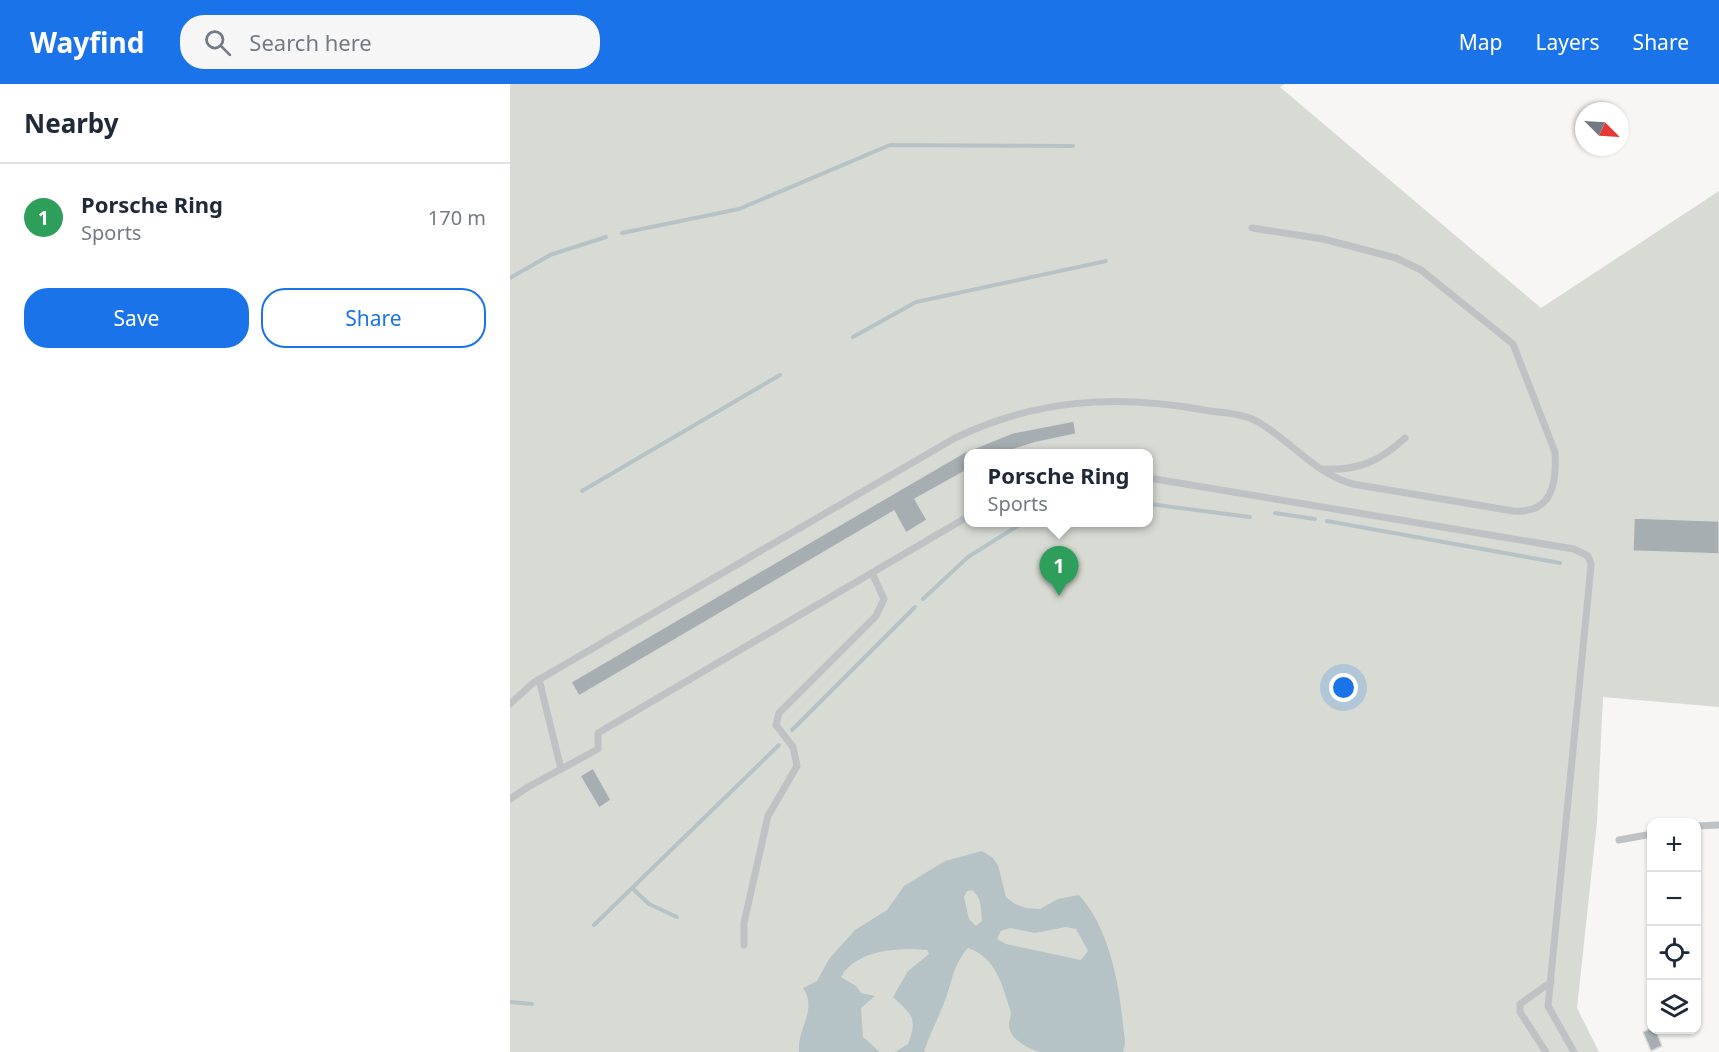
<!DOCTYPE html>
<meta charset="utf-8">
<style>
:root{--surface:#fff;--page:#f6f6f7;--text:#1f2937;--muted:#747a83;--line:#e0e1e3;--accent:#1a73e8}
body{margin:0;font-family:"Noto Sans",sans-serif;background:var(--page);color:var(--text)}
.controls{position:absolute;right:18px;bottom:18px;display:grid;overflow:hidden;border-radius:12px;box-shadow:0 2px 4px #0004}
.controls button{width:54px;height:54px;display:grid;place-items:center;padding:0;border:0;border-bottom:2px solid var(--line);background:var(--surface);color:var(--text);font:30px sans-serif}
.compass{position:absolute;left:1065px;top:18px;width:54px;height:54px;border-radius:50%;background:var(--surface);box-shadow:0 2px 4px #0004;rotate:114deg}
.you{position:absolute;left:834px;top:604px;width:21px;height:21px;margin:-15px;border:4px solid #fff;border-radius:50%;background:#1a73e8;box-shadow:0 0 0 9px #1a73e833}
.badge{display:grid;place-items:center;width:39px;height:39px;border-radius:50%;background:var(--accent);color:#fff;font-size:20px;font-weight:700}
.pin{position:absolute;translate:-50% -50px;filter:drop-shadow(0 2px 3px #0008)}
.pin::after{content:'';position:absolute;top:32px;width:21px;height:18px;background:inherit;clip-path:polygon(0 0,100% 0,50% 100%)}
.popup{position:absolute;left:454px;top:365px;width:189px;height:78px;box-sizing:border-box;display:grid;place-content:center;border-radius:12px;background:var(--surface);filter:drop-shadow(0 2px 4px #0005);font-size:20px;white-space:nowrap;color:var(--muted)}
.popup b{font-size:22px;color:var(--text)}
.popup::after{content:'';position:absolute;left:50%;top:100%;margin-left:-12px;border:12px solid transparent;border-top-color:var(--surface)}
.list{margin:0;padding:0;list-style:none}
h2{display:flex;justify-content:space-between;align-items:center;height:78px;margin:0;padding:0 24px;font-size:26px}
h2 small{font-size:20px;font-weight:400;color:var(--muted)}
.list li{display:grid;grid-template-columns:39px 1fr auto;gap:18px;align-items:center;box-sizing:border-box;height:108px;padding:0 24px;border-top:2px solid var(--line)}
.list b{display:block;font-size:22px;white-space:nowrap}
.list p{margin:0;font-size:20px;white-space:nowrap;color:var(--muted)}
.list em{font-size:20px;font-style:normal;color:var(--muted)}
.actions{display:flex;gap:12px;padding:18px 24px}
.actions a{flex:1;padding:14px 0;border:2px solid var(--accent);border-radius:24px;text-align:center;font-size:21px;color:var(--accent)}
.actions .main{background:var(--accent);color:#fff}
.icon{flex:none;width:33px;height:33px;fill:none;stroke:currentColor;stroke-width:2;stroke-linecap:round;stroke-linejoin:round}
.map{position:relative;flex:none;width:1209px;height:968px;overflow:hidden}
header{display:flex;align-items:center;gap:36px;box-sizing:border-box;height:84px;padding:0 30px;background:var(--accent);color:#fff}
header strong{font-size:28px}
nav{display:flex;gap:33px;margin-inline-start:auto;font-size:21px}
.search{width:420px;height:54px;background:var(--page);display:flex;align-items:center;gap:15px;box-sizing:border-box;padding:0 21px;border-radius:24px;color:var(--muted);font-size:22px}
main{display:flex}
aside{flex:1;background:var(--surface)}
.map>svg:first-child{display:block}
.green{fill:#d7dbd3;fill-rule:evenodd}
.water{fill:#b6c3c6;fill-rule:evenodd}
.lines{fill:none;stroke-linecap:round;stroke-linejoin:round}
.stream{stroke:#b6c3c6;stroke-width:4}
.building{fill:#a6aeb2;stroke:#d8d8d6;stroke-width:1.5}
.lane{stroke:#bec2c5;stroke-width:7}
</style>
<header>
<strong>Wayfind</strong>
<div class="search"><svg class="icon" aria-label="search" viewBox="0 0 24 24"><circle cx="10" cy="10" r="6"/><path d="M15 15l6 6"/></svg>Search here</div>
<nav><a>Map</a><a>Layers</a><a>Share</a></nav>
</header>
<main>
<aside>
<h2>Nearby<small></small></h2>
<ul class="list">
<li><span class="badge" style="background:#2e9e5b">1</span><div><b>Porsche Ring</b><p>Sports</p></div><em>170 m</em></li>
</ul>
<div class="actions"><a class="main">Save</a><a>Share</a></div>
</aside>
<div class="map">
<svg width="1209" height="968" viewBox="0 0 1209 968">
<rect width="100%" height="100%" fill="#f7f6f4"/>
<path class="green" d="M0,0h775l-5,3 261,221 178,-117v516l-116,-10 -6,125 -20,186 22,44h-1089zM459,370h180v68h-180z"/>
<path class="water" d="M472,767l10,6 6,8 8,32 9,7 11,4 14,1 18,-10 21,-4c30,33 40,87 44,130 1,11 4,16 0,27 -23,0 -61,0 -83,0 -13,-3 -32,-14 -31,-29 1,-5 3,-9 1,-14 -8,-24 -14,-52 -42,-61 -17,19 -16,39 -26,60 -6,15 -13,28 -18,44h-29l13,-8c10,-26 4,-29 -15,-47l15,-26 21,-17 -2,-4c-28,-2 -70,-1 -86,27l15,9 5,7 14,3 -14,12 2,29 17,15h-81c-2,-24 19,-42 4,-64l14,-7 12,-22 26,-29 32,-20 17,-24 41,-25zM462,806c10,8 9,19 10,31l-6,5 -7,-7 -5,-22 3,-6zM556,843l10,2 12,22 -7,9 -75,-16 -9,-5 4,-8 9,-3 25,5z"/>
<g class="lines">
<g class="stream">
<path d="M112,149l117,-24 151,-64 183,1"/>
<path d="M0,194l40,-23 56,-18"/>
<path d="M343,253l63,-35 190,-41"/>
<path d="M72,407l198,-116"/>
<path d="M639,420l101,13"/>
<path d="M765,429l40,6"/>
<path d="M817,437l233,42"/>
<path d="M413,515l45,-42 56,-35"/>
<path d="M282,646l123,-123"/>
<path d="M123,805l16,15 28,13"/>
<path d="M84,841l185,-180"/>
<path d="M0,918l22,2"/>
</g>
</g>
<g class="building">
<path d="M564,337l2,13 -42,9 -31,10h-34v16l-54,30 12,21 -21,13 -12,-22 -315,185 -8,-14 392,-229 49,-20z"/>
<path d="M1124,434l85,3v33l-86,-3z"/>
<path d="M83,684l18,32 -12,8 -19,-32z"/>
<path d="M1139,945h6l7,17 -11,5 -8,-19z"/>
</g>
<g class="lines">
<g class="lane">
<path d="M814,385c34,2 56,-8 81,-31"/>
<path d="M639,394l425,71 14,7 3,8 -1,12 -42,430 26,46"/>
<path d="M29,595l22,90"/>
<path d="M0,620l23,-21 422,-245c82,-39 160,-44 249,-28 17,3 39,3 54,12 32,18 57,52 95,62l160,27c39,3 44,-27 42,-59l-42,-108 -92,-74 -25,-12 -73,-19 -71,-11"/>
<path d="M0,715l18,-12 70,-38v-16l371,-217"/>
<path d="M1186,742l23,-1"/>
<path d="M1109,756l33,-6"/>
<path d="M234,861v-22l24,-107 29,-50 -4,-19 -17,-22 3,-12 97,-97 8,-17 -12,-26"/>
<path d="M1036,968l-26,-40v-8l31,-22"/>
</g>
</g>
</svg>
<div class="controls">
<button>+</button>
<button>−</button>
<button><svg class="icon" aria-label="locate" viewBox="0 0 24 24"><circle cx="12" cy="12" r="6"/><path d="M12 2v4M12 18v4M2 12h4M18 12h4"/></svg></button>
<button><svg class="icon" aria-label="layers" viewBox="0 0 24 24"><path d="M12 4l9 5-9 5-9-5zM3 14l9 5 9-5"/></svg></button>
</div>
<svg class="compass" viewBox="-18 -18 36 36"><path d="M0-13l5 13h-10z" fill="#e53935"/><path d="M0 13l5-13h-10z" fill="#747a83"/></svg>
<div class="you"></div>
<div class="pin badge" style="left:549px;top:512px;background:#2e9e5b">1</div>
<div class="popup"><b>Porsche Ring</b>Sports</div>
</div>
</main>
